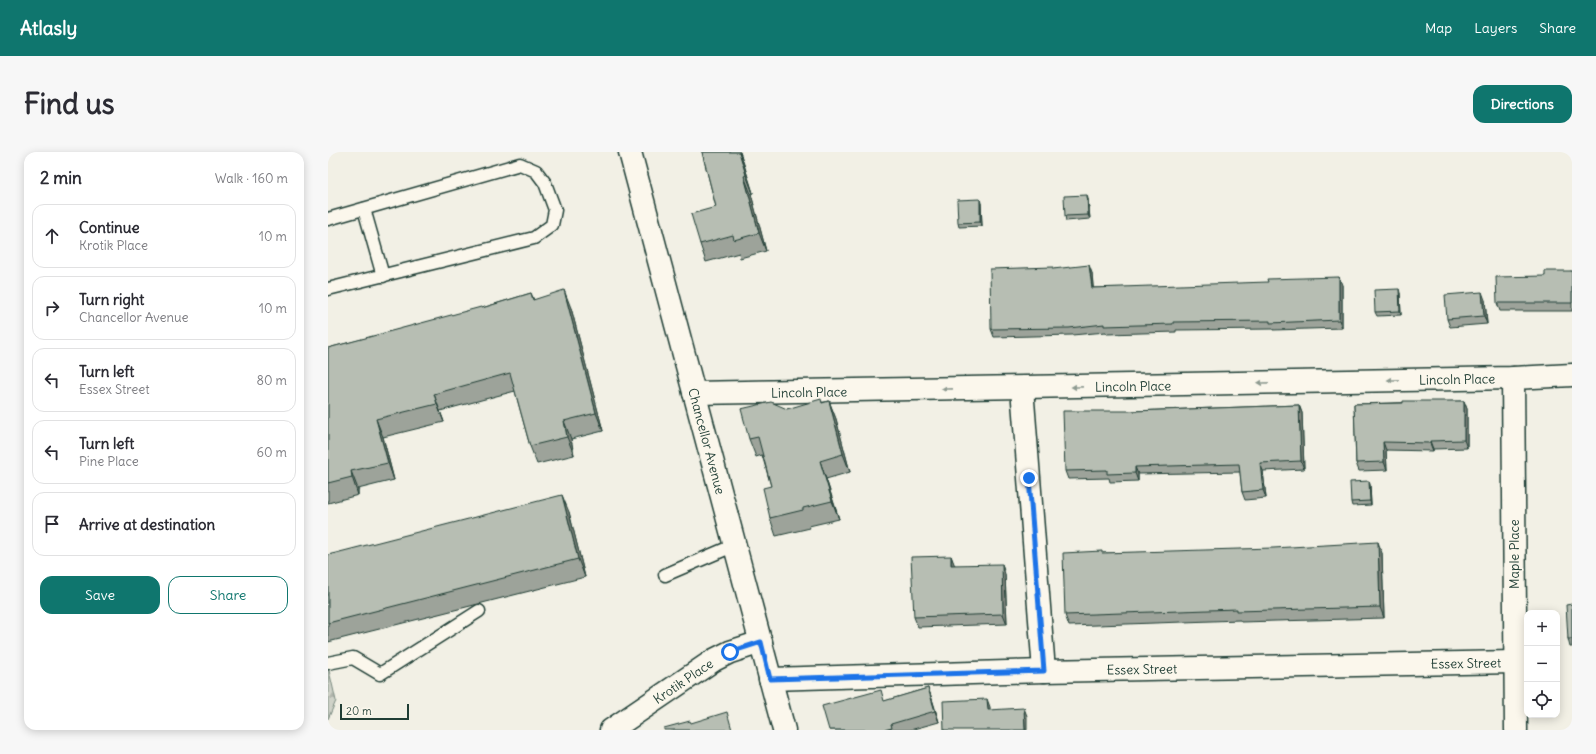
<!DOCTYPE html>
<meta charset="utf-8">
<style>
:root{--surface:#fff;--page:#f7f7f7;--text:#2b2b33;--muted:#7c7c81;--line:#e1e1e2;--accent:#0f766e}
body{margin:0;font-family:Delius,sans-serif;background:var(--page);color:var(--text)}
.controls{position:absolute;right:12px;bottom:12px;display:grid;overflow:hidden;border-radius:8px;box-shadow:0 2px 10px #0003}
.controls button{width:36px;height:36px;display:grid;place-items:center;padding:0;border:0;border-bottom:1px solid var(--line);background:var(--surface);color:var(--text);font:20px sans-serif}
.scale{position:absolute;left:12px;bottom:10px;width:69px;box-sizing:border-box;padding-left:4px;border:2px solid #1f3d34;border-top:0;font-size:11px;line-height:14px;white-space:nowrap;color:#1f3d34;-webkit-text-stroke:3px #fbf7ec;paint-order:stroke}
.stop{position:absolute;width:12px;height:12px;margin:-9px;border:3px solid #1a73e8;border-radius:50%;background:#fff}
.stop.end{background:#1a73e8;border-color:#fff;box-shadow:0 1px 4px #0008}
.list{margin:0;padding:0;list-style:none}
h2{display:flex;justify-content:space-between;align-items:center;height:52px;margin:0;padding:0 16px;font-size:17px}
h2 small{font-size:13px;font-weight:400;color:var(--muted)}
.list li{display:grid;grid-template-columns:26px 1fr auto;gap:12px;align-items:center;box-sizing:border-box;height:64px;margin:0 8px 8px;padding:0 8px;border:1px solid var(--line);border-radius:12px}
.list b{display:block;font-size:15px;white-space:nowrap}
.list p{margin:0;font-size:13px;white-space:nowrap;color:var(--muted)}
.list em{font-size:13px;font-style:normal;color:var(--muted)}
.actions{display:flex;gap:8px;padding:12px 16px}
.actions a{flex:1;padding:9px 0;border:1px solid var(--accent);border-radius:12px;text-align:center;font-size:14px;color:var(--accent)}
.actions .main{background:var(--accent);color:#fff}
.icon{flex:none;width:22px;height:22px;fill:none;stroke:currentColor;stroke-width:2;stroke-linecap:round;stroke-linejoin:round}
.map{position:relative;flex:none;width:1244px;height:578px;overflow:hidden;border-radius:12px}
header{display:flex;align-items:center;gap:24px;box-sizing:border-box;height:56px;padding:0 20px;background:var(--accent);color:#fff}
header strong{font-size:19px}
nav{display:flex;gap:22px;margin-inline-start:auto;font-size:14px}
.intro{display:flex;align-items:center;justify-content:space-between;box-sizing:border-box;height:96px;padding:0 24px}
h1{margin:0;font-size:28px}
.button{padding:10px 18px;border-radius:12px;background:var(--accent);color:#fff;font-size:14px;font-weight:700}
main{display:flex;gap:24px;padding:0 24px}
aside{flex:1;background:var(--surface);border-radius:12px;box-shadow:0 2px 10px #0003}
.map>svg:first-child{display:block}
.forest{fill:url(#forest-firs);stroke:#77887e}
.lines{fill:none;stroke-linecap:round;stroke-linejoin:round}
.lane-casing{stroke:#1f3d34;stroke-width:15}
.street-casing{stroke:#1f3d34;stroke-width:25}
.secondary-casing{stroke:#1f3d34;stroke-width:25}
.lane{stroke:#fbf7ec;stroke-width:12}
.street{stroke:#fbf7ec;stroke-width:22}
.secondary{stroke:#fbf7ec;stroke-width:22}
.wall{fill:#9da39a;stroke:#1f3d34}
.shaded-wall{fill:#80857d;stroke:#1f3d34}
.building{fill:#b7beb3;stroke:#1f3d34}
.oneway{fill:#8d9a90}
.route{stroke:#1a73e8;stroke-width:5}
.labels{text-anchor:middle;stroke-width:3;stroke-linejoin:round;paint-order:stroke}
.street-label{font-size:13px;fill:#1f3d34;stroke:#fbf7ec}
</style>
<header>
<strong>Atlasly</strong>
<nav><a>Map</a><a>Layers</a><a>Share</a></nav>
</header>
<div class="intro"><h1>Find us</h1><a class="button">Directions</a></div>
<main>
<aside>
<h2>2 min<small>Walk · 160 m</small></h2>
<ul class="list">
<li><svg class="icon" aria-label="ahead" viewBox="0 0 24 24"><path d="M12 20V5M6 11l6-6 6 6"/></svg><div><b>Continue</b><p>Krotik Place</p></div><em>10 m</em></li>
<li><svg class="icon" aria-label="right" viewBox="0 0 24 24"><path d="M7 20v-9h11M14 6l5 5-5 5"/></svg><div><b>Turn right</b><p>Chancellor Avenue</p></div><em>10 m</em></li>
<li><svg class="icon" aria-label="left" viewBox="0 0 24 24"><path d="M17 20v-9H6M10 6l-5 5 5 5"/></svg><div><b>Turn left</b><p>Essex Street</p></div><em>80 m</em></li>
<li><svg class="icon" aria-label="left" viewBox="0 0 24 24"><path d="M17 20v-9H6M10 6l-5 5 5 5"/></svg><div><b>Turn left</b><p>Pine Place</p></div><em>60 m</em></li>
<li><svg class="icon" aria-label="arrive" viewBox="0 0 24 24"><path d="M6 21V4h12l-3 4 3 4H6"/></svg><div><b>Arrive at destination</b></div></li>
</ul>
<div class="actions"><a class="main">Save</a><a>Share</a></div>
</aside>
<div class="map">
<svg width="1244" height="578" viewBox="0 0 1244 578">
<defs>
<pattern id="forest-firs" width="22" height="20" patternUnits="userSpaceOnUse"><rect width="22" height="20" fill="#cfd2c8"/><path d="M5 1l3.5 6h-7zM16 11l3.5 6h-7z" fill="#b1b5ac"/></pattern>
</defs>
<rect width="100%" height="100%" fill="#f2f0e5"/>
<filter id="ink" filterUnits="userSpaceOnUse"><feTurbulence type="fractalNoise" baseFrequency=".025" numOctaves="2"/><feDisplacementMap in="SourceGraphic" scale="8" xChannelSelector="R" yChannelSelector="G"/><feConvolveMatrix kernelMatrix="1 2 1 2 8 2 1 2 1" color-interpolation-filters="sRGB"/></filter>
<g filter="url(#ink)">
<path class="forest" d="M0,514l8,35 -8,18z"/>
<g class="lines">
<defs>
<g id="lane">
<path d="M36,57l19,67"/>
<path d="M0,67l192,-55 16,7 9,12 10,27 -3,15 -18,13 -206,51"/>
<path d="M337,423l70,-30"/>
<path d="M0,511l25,-5 27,16 99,-63"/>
</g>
<g id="street">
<path d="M1185,226l3,352"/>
<path d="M694,236l22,283"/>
<path d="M366,241l819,-15 59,-3"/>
<path d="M442,527l274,-8 470,-9"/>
<path d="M283,578l103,-70 16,-8 31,-10"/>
</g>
<path id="secondary" d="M302,0l154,578"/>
</defs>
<use href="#lane" class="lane-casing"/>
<use href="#street" class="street-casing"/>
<use href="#secondary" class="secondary-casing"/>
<use href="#lane" class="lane"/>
<use href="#street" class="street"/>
<use href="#secondary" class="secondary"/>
</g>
<g class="wall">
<path d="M374,0h38l13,41 -2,1 15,57 -26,7 -1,-5 -33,9 -6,-18 16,-37z"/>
<path d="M760,47l2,20 -24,2 -1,-5z"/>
<path d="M653,51l1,23 -23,1 -1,-4z"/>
<path d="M726,117l38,4 1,15 249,-3v43l-69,2v-1l-97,1v2l-69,2 -1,-2 -34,3 -78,2 -3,-8z"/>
<path d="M1244,119v40h-72l-3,-8 48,-27z"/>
<path d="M203,141l3,7 37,8 32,123 -32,8 3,16 -37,9 -7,-18 -15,-55 -75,20 4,11 -61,15 11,43 -36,9v6l-30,8v-155l154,-40z"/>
<path d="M1072,141l1,22 -24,1 -2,-4z"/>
<path d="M1157,148l2,24 -37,3 -3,-8z"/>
<path d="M501,249l7,18 14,53 -24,7 13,40 -30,7 1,2 -34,8 -6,-18 1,-32 -9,-31 -6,2 -7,-18 38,-30 35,-6z"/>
<path d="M1136,249l3,8v39l-34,1v2l-47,-1 1,20 -28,1 -3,-8 -2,-59z"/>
<path d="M971,253l3,8 2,56 -41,2 3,27 -21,2 -3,-8 -2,-20 -102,2v7l-28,1 -1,-4 -41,1 -3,-8 68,-60z"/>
<path d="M1041,329l1,4 1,20 -19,1 -1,-4z"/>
<path d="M241,360l16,65 -257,65v-87z"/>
<path d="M775,401h279l2,65 -143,4 -1,-2 -171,6 -4,-11z"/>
<path d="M623,404l3,9 51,9 2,50 -89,3 -4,-10z"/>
<path d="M1244,452v43h-2l-2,-8z"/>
<path d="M600,536l4,11 7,23 -29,8h-81l56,-29z"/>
</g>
<g class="shaded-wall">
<path d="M411,0h1l13,41 -7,-18z"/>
<path d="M416,24l7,18 15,57 -7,-18z"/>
<path d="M759,43l1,4 2,20 -2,-4z"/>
<path d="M652,47l1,4 1,23 -2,-4z"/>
<path d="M761,113l3,8 2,23 -2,-8z"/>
<path d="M1011,125l3,8v43l-3,-8z"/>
<path d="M1071,137l1,4 1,22 -1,-4z"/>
<path d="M236,138l7,18 32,123 -7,-18z"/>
<path d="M1154,140l3,8 2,24 -3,-8z"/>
<path d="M106,242l6,17 4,11 -7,-18z"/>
<path d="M501,249l7,18 14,53 -7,-18z"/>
<path d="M1136,249l3,8v39l-3,-8z"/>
<path d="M971,253l3,8 2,56 -3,-8z"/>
<path d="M48,267l7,18 11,43 -6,-17z"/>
<path d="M236,269l7,18 3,16 -7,-18z"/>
<path d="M1102,289l3,8v2l-3,-8z"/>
<path d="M1055,290l3,8 1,20 -3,-8z"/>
<path d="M492,309l6,18 13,40 -7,-18z"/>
<path d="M932,311l3,8 3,27 -3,-8z"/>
<path d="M807,315l3,7v7l-3,-8z"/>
<path d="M23,319l7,18v6l-6,-18z"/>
<path d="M1041,329l1,4 1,20 -1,-4z"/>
<path d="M234,343l7,17 16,65 -7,-18z"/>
<path d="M1050,390l4,11 2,65 -4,-11z"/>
<path d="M623,404l4,10 -4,-1z"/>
<path d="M674,412l3,10 2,50 -4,-10z"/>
<path d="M600,536l4,11 7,23 -4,-11z"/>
<path d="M659,547l3,8 1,11 -3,-8z"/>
<path d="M696,556l3,8v14h-2z"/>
</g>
<g class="building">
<path d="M374,0h37l7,23 -2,1 15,57 -25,7 -1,-5 -33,9 -9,-30 25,-7z"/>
<path d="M759,43l1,20 -23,1 -1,-20z"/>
<path d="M652,47v23l-22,1 -1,-23z"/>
<path d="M761,113l3,23 176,-6 -1,-3 72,-2v43l-69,3v-2l-97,1v2l-69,2v-2l-35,4 -78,1 -1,-60 63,-2v2z"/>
<path d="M1217,119h27v32h-75l-1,-26 49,-1z"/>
<path d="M1071,137l1,22 -25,1 -1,-22z"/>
<path d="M236,138l32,123 -32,8 3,16 -37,9 -20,-73 -76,21 3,10 -61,15 12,44 -37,8 1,6 -24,6v-135l153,-41 1,1 49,-15 2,7z"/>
<path d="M1154,140l2,24 -37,3 -2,-24z"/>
<path d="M493,247l1,4 7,-2 14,53 -23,7 12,40 -29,7v2l-33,8 -7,-30 8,-2 -13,-49 -9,2 -8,-30 30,-7 16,7z"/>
<path d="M1075,249h61v39l-34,1v2l-47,-1 1,20 -28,1 -2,-59 49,-1z"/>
<path d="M971,253l2,56 -41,2 3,27 -21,2 -3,-28 -104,3v6l-28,1v-4l-42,1 -2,-60h70z"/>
<path d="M1041,329l1,20 -19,1 -1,-20z"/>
<path d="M234,343l16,64 -250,64v-68z"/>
<path d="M1050,390l2,65 -143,4v-2l-172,6 -2,-62 39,-2v2l171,-5z"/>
<path d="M623,404v9l51,-1 1,50 -89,3 -3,-60z"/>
<path d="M1244,452v35h-4l-2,-34z"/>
<path d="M600,536l7,23 -44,13 1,4 -8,2h-55l-7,-24 59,-16 3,11z"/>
<path d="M659,547l1,11 36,-2 1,22h-81l-1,-29z"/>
<path d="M399,560l5,18h-68v-2l26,-7 1,2z"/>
</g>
<defs><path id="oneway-solid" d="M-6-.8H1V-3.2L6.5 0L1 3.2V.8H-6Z"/></defs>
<g class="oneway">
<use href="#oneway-solid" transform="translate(1065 228) rotate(179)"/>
<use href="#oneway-solid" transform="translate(935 231) rotate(179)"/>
<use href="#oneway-solid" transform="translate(749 235) rotate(179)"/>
<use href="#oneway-solid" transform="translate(619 237) rotate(179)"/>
</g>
</g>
<g class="lines" filter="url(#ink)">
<path class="route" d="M402,500l31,-10 9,37 274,-8 -15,-193"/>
</g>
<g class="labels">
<g class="street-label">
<text transform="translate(1129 227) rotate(-1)" y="5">Lincoln Place</text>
<text transform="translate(805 234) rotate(-1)" y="5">Lincoln Place</text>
<text transform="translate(481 240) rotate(-1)" y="5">Lincoln Place</text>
<text transform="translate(379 289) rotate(75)" y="5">Chancellor Avenue</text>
<text transform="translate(1186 402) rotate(-90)" y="5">Maple Place</text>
<text transform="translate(1138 511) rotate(-1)" y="5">Essex Street</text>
<text transform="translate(814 517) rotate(-1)" y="5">Essex Street</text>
<text transform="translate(355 529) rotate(-34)" y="5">Krotik Place</text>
</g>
</g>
</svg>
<div class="controls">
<button>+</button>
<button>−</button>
<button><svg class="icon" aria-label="locate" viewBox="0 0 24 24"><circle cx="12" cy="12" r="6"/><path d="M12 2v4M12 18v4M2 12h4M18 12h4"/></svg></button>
</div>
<div class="scale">20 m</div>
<div class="stop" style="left:402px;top:500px"></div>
<div class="stop end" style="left:701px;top:326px"></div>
</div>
</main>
